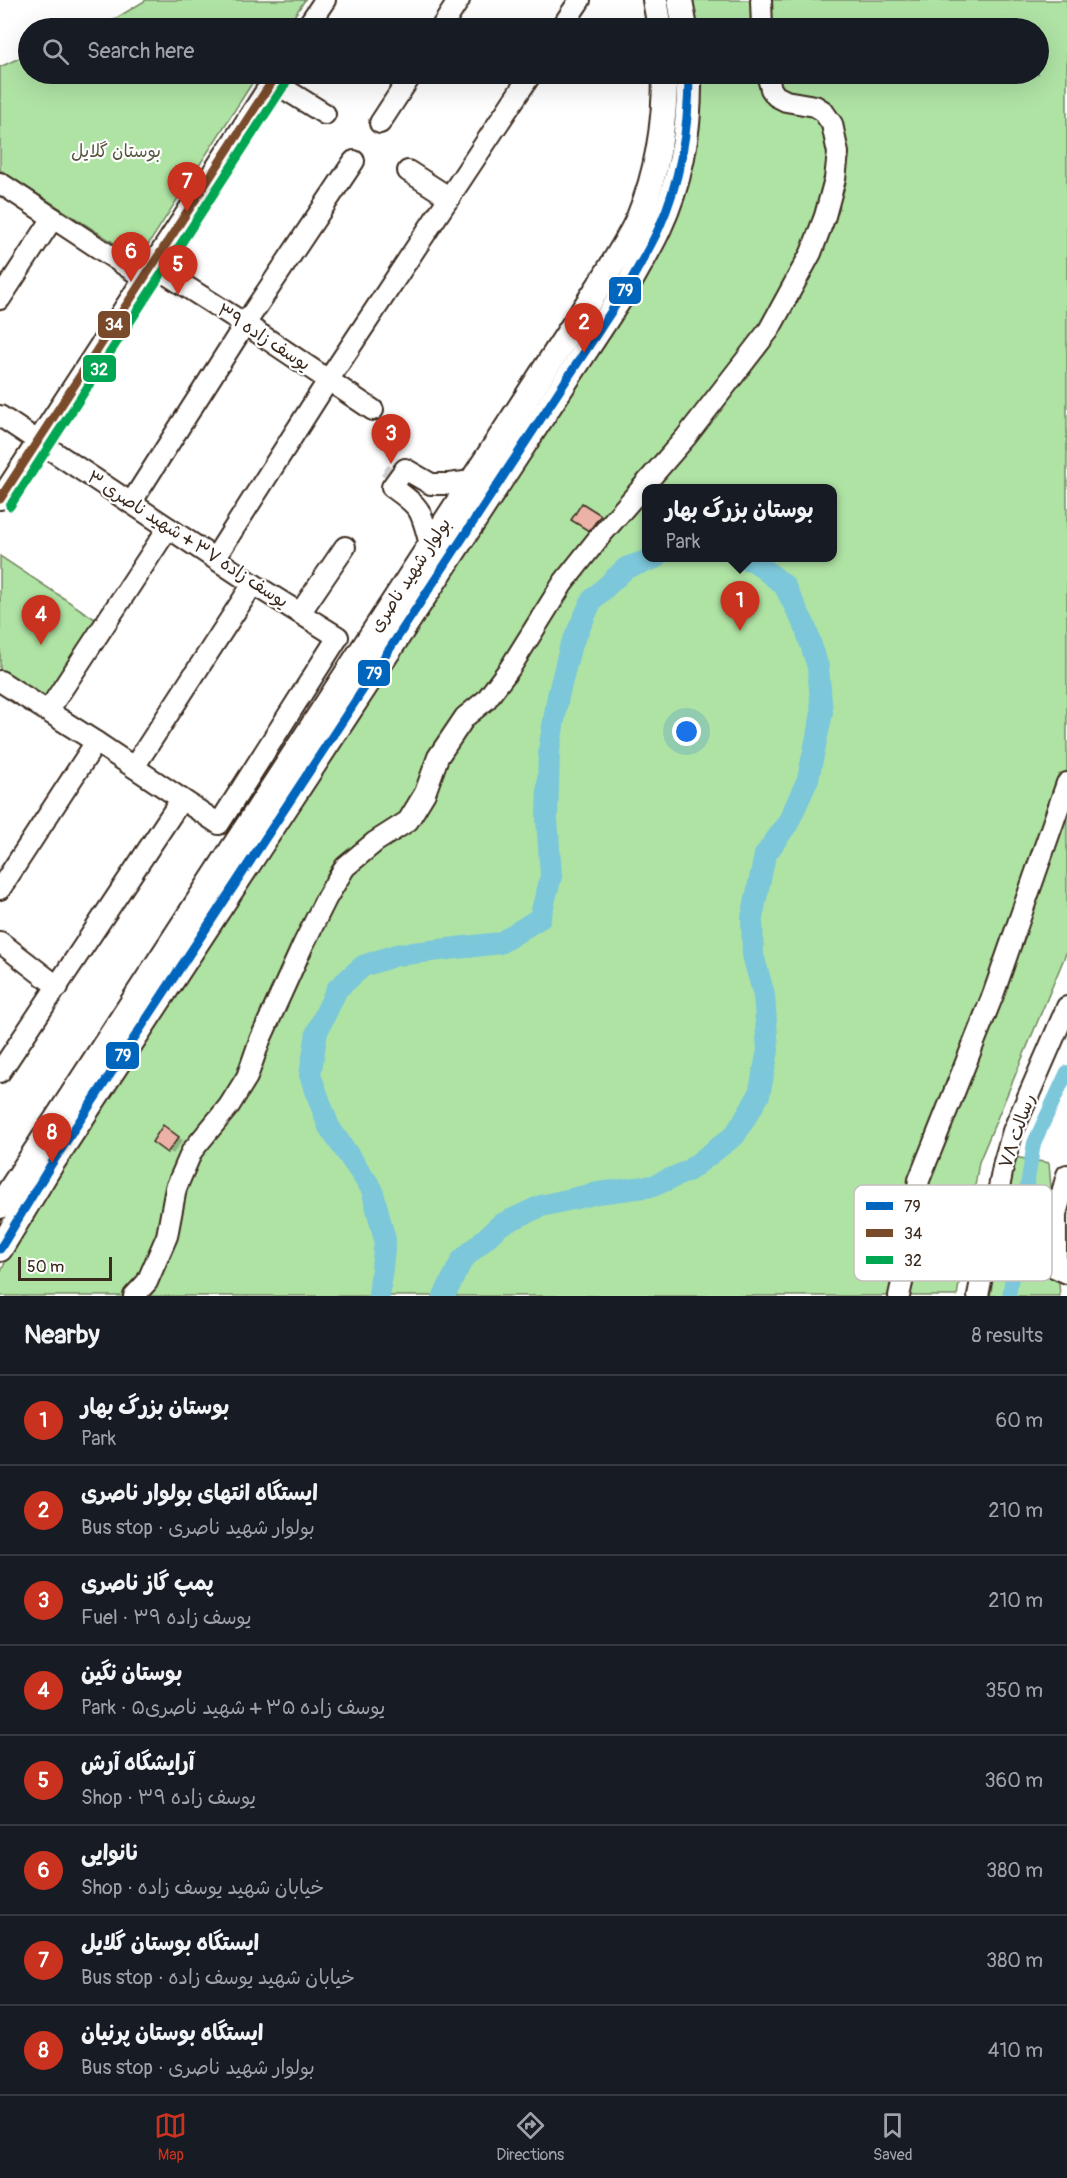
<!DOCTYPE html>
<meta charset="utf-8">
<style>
:root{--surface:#171b24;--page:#242831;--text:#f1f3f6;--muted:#9ea1a6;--line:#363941;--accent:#c8321e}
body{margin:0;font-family:Pangolin,"Playpen Sans Arabic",sans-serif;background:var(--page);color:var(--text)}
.scale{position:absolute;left:18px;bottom:15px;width:94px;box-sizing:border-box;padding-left:6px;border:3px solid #3b2a1e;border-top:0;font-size:16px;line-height:21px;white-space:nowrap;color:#3b2a1e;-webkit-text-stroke:4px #fff;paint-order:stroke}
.you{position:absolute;left:687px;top:732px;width:21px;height:21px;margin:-15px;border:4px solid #fff;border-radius:50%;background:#1a73e8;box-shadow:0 0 0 9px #1a73e833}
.badge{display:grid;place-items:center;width:39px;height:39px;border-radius:50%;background:var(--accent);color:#fff;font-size:20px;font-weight:700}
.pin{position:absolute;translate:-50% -50px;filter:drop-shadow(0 2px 3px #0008)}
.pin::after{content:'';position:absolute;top:32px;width:21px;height:18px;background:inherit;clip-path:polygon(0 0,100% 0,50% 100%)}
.popup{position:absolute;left:642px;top:484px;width:195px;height:78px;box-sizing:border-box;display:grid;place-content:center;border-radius:12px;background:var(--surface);filter:drop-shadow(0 2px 4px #0005);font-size:20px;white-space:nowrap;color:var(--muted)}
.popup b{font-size:22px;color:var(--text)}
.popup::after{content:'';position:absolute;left:50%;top:100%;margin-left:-12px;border:12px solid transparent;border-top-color:var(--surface)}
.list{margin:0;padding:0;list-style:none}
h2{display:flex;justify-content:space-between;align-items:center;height:78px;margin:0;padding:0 24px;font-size:26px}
h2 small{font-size:20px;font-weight:400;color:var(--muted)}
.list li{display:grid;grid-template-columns:39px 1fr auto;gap:18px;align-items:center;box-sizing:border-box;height:90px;padding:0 24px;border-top:2px solid var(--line)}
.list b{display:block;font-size:22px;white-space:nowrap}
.list p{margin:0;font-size:20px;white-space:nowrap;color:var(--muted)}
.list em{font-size:20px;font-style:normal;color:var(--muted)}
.icon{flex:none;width:33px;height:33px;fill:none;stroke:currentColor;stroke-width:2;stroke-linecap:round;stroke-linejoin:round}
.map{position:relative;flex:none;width:1067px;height:1296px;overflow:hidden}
.search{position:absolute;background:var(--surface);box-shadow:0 6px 24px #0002;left:18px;right:18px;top:18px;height:66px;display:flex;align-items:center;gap:15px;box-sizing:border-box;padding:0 21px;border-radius:33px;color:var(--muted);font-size:22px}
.sheet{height:798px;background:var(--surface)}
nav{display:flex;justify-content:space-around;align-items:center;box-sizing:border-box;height:84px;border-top:2px solid var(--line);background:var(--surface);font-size:16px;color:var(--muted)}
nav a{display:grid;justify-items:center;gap:3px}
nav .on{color:var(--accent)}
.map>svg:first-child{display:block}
.green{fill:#afe3a4;stroke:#758661;stroke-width:1.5;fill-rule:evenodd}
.shadow{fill:#0003}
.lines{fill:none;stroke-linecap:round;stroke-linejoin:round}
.canal{stroke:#7bc7da;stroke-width:14}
.river{stroke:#7bc7da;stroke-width:22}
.building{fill:#ecb2a7;stroke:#3b2a1e;stroke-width:1.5}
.minor-casing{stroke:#3b2a1e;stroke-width:24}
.major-casing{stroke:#3b2a1e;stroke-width:28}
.minor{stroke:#fff;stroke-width:20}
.major{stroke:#fff;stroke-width:24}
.bus-1-casing{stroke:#fff;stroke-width:14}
.bus-2-casing{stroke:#fff;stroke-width:14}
.bus-3-casing{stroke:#fff;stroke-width:14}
.bus-1{stroke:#0065bd;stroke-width:9}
.bus-2{stroke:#7a4b2a;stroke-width:9}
.bus-3{stroke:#00a651;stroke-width:9}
.labels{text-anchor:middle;stroke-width:4.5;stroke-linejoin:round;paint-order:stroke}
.park-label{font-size:18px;fill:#585840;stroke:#fff}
.street-label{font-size:18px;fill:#3b2a1e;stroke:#fff}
.key{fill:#fff;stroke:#c4bfbc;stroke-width:1.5}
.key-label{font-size:16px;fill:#3b2a1e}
.line-badge{stroke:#fff;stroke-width:2}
.badge-label{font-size:16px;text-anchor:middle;font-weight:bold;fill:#fff}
</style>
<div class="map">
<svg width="1067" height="1296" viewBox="0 0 1067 1296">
<rect width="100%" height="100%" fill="#fff"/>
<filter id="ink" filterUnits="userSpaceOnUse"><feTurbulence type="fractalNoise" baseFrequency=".0167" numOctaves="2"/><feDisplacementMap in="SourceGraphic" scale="12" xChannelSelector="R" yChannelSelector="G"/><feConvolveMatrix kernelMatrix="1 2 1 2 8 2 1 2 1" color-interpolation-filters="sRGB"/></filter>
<g filter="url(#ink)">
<g class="green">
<path d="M146,0h159l-19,28h-186z"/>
<path d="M684,0h383v951l-88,211 -22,134h-957v-22l22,-50 644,-999 28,-151h344v-46h-350zM647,488h186v70h-186z"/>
<path d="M28,54v20h230l-119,185 -139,-89v-103z"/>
<path d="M0,556l98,65 -51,79 -47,-31z"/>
<path d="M1014,1157l35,6 11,133h-70z"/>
</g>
<g class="shadow">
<path d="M388,465l5,3 -7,10 -5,-4z"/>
<path d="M582,505l22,14 -10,14 -21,-14z"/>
<path d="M168,1130l15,10 -10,14 -19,-12z"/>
</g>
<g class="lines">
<path class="canal" d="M1009,1296l25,-153 33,-71"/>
<g class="river">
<path d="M379,1296l6,-56 -13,-51 -43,-62 -19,-52 7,-43 20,-43 26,-23 33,-11 104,-12 40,-25 11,-42 -4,-57 2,-68 9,-55 12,-48 22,-48 34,-32 29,-10"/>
<path d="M444,1296l18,-36 38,-35 41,-19 57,-13 55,-7 35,-15 47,-36 24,-40 9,-45 -4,-55 -11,-40 -1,-37 13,-63 23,-32 20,-44 14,-66 -4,-46 -13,-41 -21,-41 -30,-24 -13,-3"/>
</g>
</g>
<g class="building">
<path d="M582,503l19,12 -12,16 -18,-11z"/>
<path d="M163,1125l16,12 -12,16 -15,-11z"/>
</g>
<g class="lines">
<defs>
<g id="minor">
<path d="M761,0l1,28"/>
<path d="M306,28l19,-28"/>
<path d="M441,28l18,-28"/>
<path d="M561,28l19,-28"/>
<path d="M272,81l53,33"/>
<path d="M380,123l32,-49"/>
<path d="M408,171l42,27"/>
<path d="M0,183l144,95"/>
<path d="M152,265l93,59 128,86"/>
<path d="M0,299l53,-81"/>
<path d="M0,416l253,168 85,53 -119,187 -123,-82 -96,-61"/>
<path d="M0,499l277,-425"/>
<path d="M131,503l114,-179 109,-163"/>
<path d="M430,545c-9,-35 -8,-37 -38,-58l13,-18 26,15h18l23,-3"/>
<path d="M215,558l114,-179 202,-305"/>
<path d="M300,613l45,-66"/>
<path d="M48,711l120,-183"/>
<path d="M134,767l119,-183"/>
<path d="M0,889l96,-147"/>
<path d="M0,942l58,45"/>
<path d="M0,1072l181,-272"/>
<path d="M1067,1175l-11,39v54l11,5"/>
<path d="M134,1296l13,-14 20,-46 9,-48 16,-37 37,-45 18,-29 13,-37 43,-95 24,-48 18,-30 30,-25 33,-21 17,-28 13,-36 27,-40 21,-17 24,-32 53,-85 38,-48 85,-98 83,-107 42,-77 14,-37 10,-37 3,-26 -6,-29 -9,-13 -8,-5 -29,-5 -10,-5 -5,-7 -4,-15"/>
<path d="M899,1296l5,-22 15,-94 74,-185 74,-212"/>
<path d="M978,1296l26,-134 9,-31 54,-124"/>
</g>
<g id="major">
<path d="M655,0l5,28"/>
<path d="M680,0l5,28"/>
<path d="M0,1206l605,-929c11,-19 25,-39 34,-60 19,-46 26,-94 26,-143"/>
<path d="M0,1249l52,-86 576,-877c10,-19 22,-38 31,-58 22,-47 31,-102 30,-154"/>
</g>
</defs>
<use href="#minor" class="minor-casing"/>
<use href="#major" class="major-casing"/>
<use href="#minor" class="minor"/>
<use href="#major" class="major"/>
<defs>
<path id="bus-1" d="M0,1249l52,-86 576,-877c10,-19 22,-38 31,-58 22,-49 30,-101 30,-154"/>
<path id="bus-2" d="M0,499l277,-425"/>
<path id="bus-3" d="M10,506l277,-425"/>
</defs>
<use href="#bus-1" class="bus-1-casing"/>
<use href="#bus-2" class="bus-2-casing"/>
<use href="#bus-3" class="bus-3-casing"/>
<use href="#bus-1" class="bus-1"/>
<use href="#bus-2" class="bus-2"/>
<use href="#bus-3" class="bus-3"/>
</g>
</g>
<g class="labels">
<g class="park-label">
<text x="116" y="157">بوستان گلایل</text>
</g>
<g class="street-label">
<text transform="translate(264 337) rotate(33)" y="6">یوسف زاده ۳۹</text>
<text transform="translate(188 539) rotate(33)" y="6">یوسف زاده ۳۷ + شهید ناصری ۳</text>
<text transform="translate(410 575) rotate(-57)" y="6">بولوار شهید ناصری</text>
<text transform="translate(1017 1131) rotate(-71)" y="6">رسالت ۷۸</text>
</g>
</g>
<rect x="854" y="1185" width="198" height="96" rx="9" class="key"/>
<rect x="866" y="1202" width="27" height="8" fill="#0065bd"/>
<rect x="866" y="1229" width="27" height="8" fill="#7a4b2a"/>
<rect x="866" y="1256" width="27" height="8" fill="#00a651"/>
<g class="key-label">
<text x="904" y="1212">79</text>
<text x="904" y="1239">34</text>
<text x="904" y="1266">32</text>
</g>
<g class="line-badge">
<rect x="608" y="276" width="34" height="29" rx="6" fill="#0065bd"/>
<rect x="97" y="310" width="34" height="29" rx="6" fill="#7a4b2a"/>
<rect x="82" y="354" width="35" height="29" rx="6" fill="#00a651"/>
<rect x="357" y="659" width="34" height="28" rx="6" fill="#0065bd"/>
<rect x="105" y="1041" width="35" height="29" rx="6" fill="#0065bd"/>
</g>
<g class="badge-label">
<text x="625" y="296">79</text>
<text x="114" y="330">34</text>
<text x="99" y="375">32</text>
<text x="374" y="679">79</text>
<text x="123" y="1061">79</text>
</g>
</svg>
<div class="scale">50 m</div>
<div class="you"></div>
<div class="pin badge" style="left:740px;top:631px">1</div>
<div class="popup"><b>بوستان بزرگ بهار</b>Park</div>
<div class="pin badge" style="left:584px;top:353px">2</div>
<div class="pin badge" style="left:391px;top:464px">3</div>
<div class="pin badge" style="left:41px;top:645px">4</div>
<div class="pin badge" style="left:178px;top:295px">5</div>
<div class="pin badge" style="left:131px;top:282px">6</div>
<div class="pin badge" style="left:187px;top:212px">7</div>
<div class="pin badge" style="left:52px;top:1163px">8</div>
<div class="search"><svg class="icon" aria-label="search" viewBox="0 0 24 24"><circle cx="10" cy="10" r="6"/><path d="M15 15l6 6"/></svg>Search here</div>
</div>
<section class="sheet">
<h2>Nearby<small>8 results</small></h2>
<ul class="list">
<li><span class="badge">1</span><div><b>بوستان بزرگ بهار</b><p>Park</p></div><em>60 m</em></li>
<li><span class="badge">2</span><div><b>ایستگاه انتهای بولوار ناصری</b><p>Bus stop · بولوار شهید ناصری</p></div><em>210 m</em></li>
<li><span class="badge">3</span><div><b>پمپ گاز ناصری</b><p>Fuel · یوسف زاده ۳۹</p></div><em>210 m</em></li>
<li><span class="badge">4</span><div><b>بوستان نگین</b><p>Park · یوسف زاده ۳۵ + شهید ناصری۵</p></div><em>350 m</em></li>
<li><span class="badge">5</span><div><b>آرایشگاه آرش</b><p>Shop · یوسف زاده ۳۹</p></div><em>360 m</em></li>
<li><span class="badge">6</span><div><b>نانوایی</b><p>Shop · خیابان شهید یوسف زاده</p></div><em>380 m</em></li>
<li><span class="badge">7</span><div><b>ایستگاه بوستان گلایل</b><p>Bus stop · خیابان شهید یوسف زاده</p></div><em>380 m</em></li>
<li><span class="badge">8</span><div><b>ایستگاه بوستان پرنیان</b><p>Bus stop · بولوار شهید ناصری</p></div><em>410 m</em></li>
</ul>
</section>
<nav>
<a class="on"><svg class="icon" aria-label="map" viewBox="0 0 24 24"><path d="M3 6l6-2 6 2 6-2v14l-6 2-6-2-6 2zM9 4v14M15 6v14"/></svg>Map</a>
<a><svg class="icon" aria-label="directions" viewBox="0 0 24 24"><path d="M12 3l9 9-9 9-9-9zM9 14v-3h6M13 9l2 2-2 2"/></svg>Directions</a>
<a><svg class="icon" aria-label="saved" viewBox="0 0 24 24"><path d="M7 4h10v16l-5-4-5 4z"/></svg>Saved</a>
</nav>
